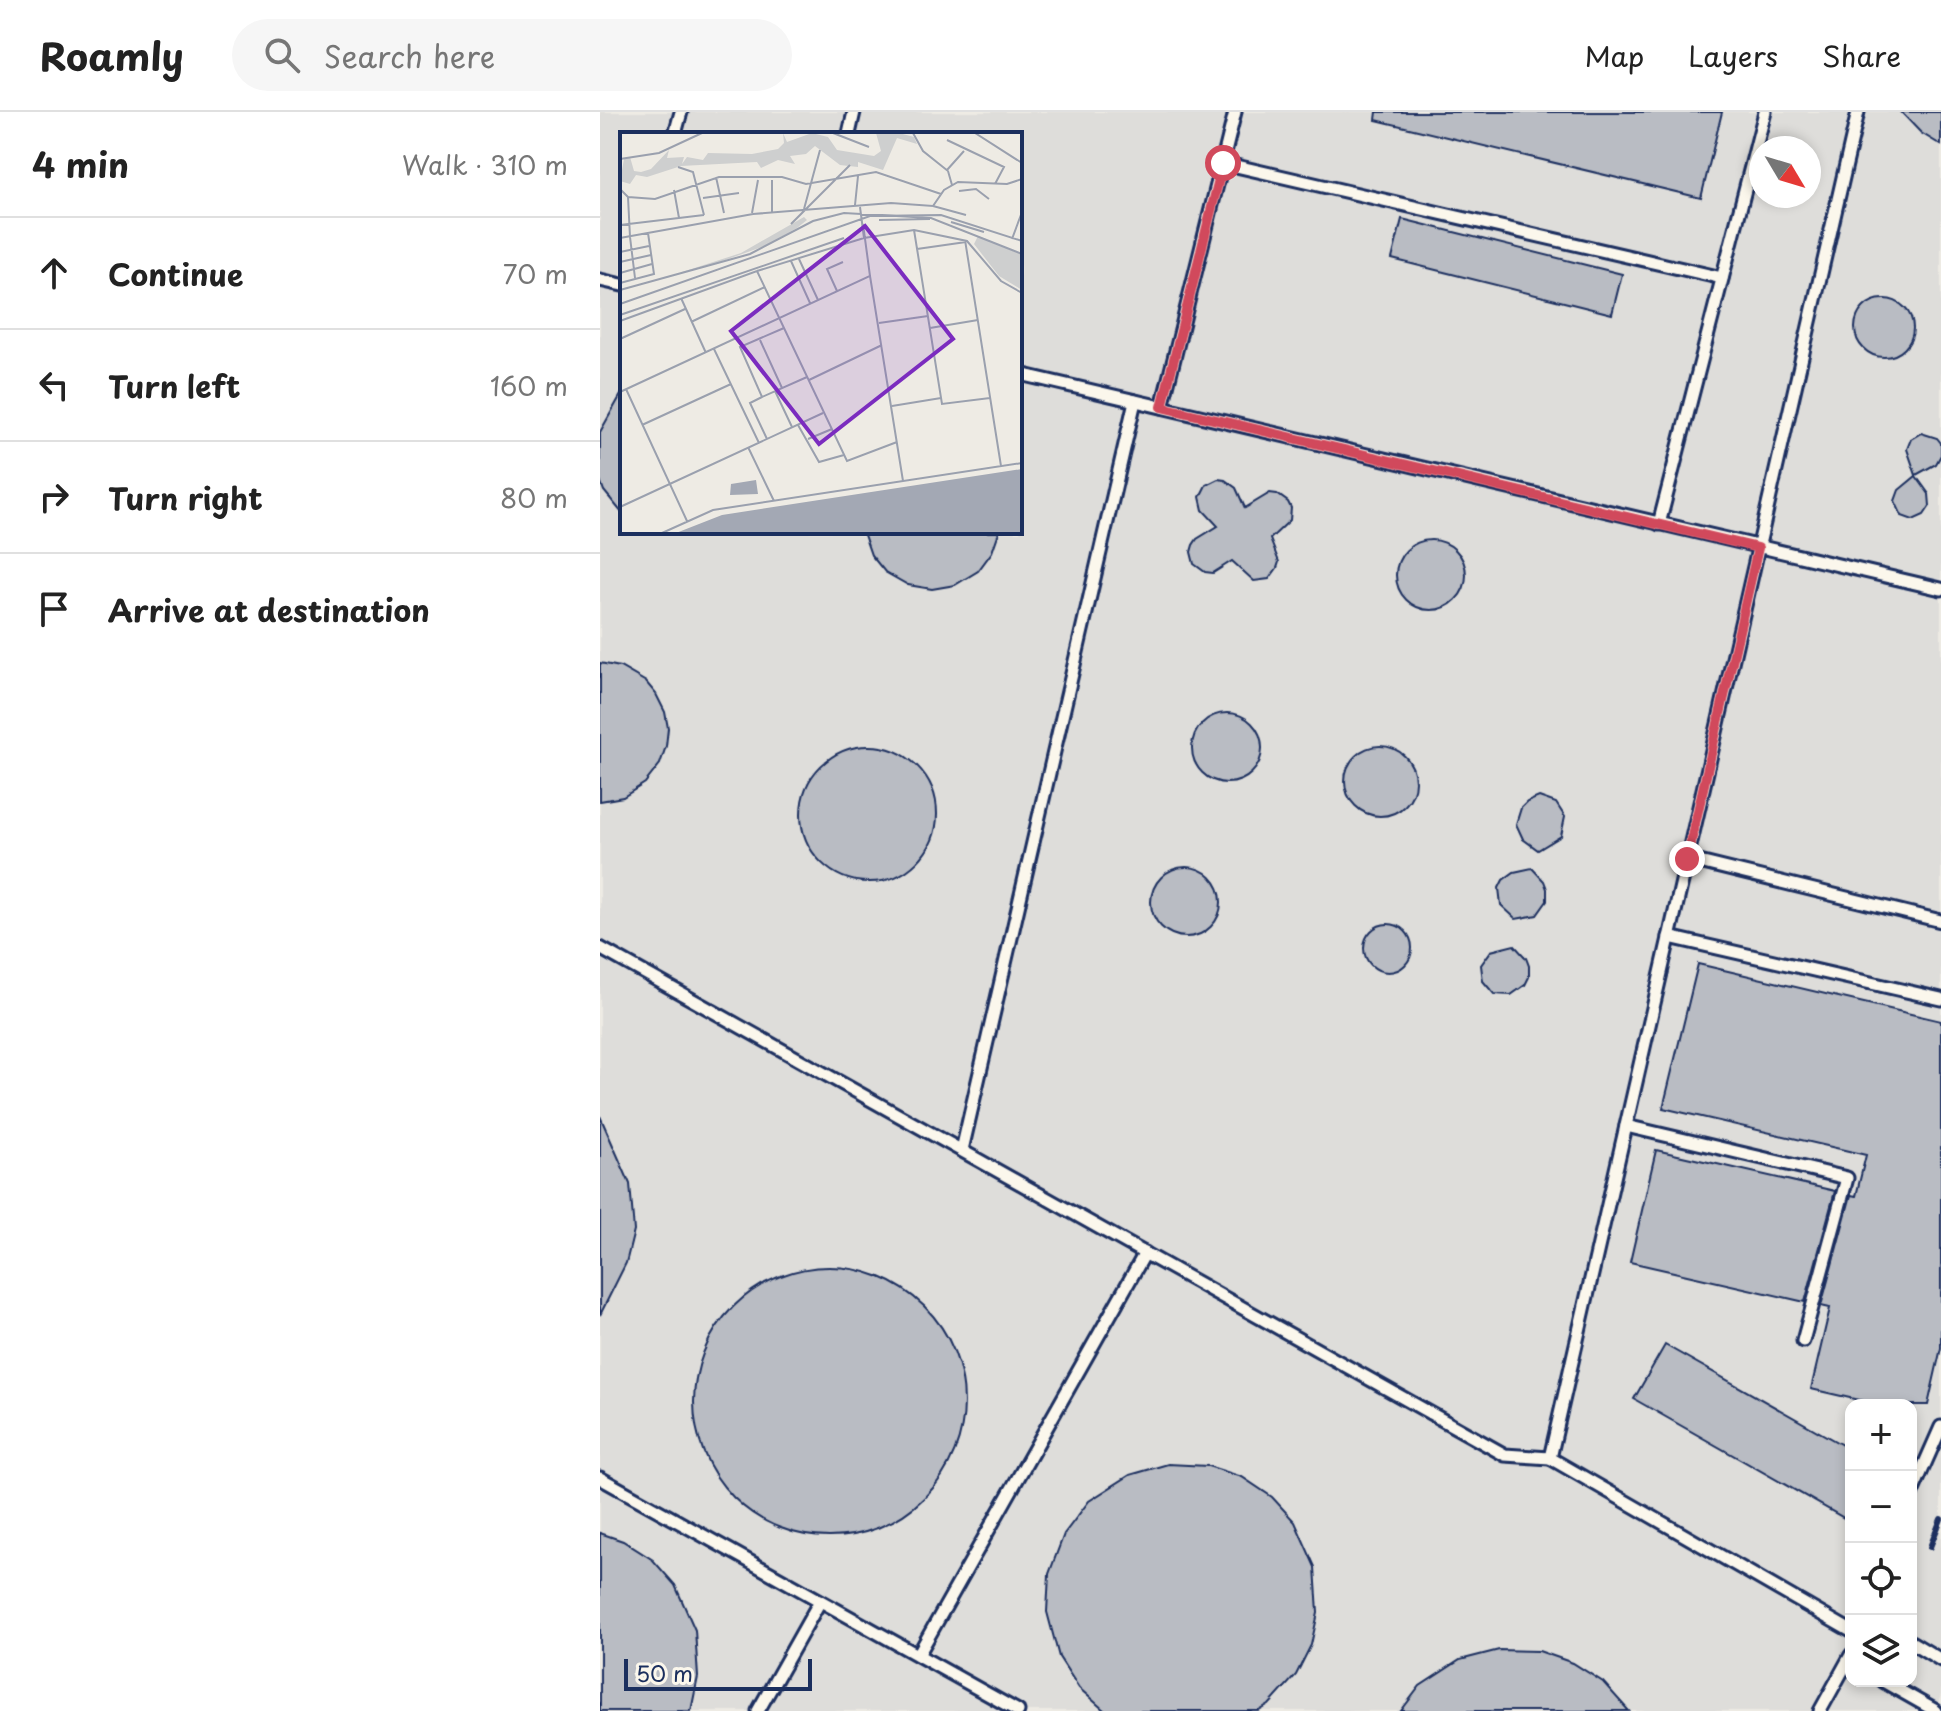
<!DOCTYPE html>
<meta charset="utf-8">
<style>
:root{--surface:#fff;--page:#f6f6f6;--text:#222;--muted:#767676;--line:#e0e0e0}
body{margin:0;font-family:"Playpen Sans",sans-serif;background:var(--page);color:var(--text)}
.controls{position:absolute;right:24px;bottom:24px;display:grid;overflow:hidden;border-radius:16px;box-shadow:0 4px 12px #0003}
.controls button{width:72px;height:72px;display:grid;place-items:center;padding:0;border:0;border-bottom:2px solid var(--line);background:var(--surface);color:var(--text);font:40px sans-serif}
.compass{position:absolute;left:1149px;top:24px;width:72px;height:72px;border-radius:50%;background:var(--surface);box-shadow:0 4px 12px #0003;rotate:128deg}
.scale{position:absolute;left:24px;bottom:20px;width:188px;box-sizing:border-box;padding-left:8px;border:4px solid #1b2f5e;border-top:0;font-size:22px;line-height:28px;white-space:nowrap;color:#1b2f5e;-webkit-text-stroke:6px #fbf7ec;paint-order:stroke}
.stop{position:absolute;width:24px;height:24px;margin:-18px;border:6px solid #d1495b;border-radius:50%;background:#fff}
.stop.end{background:#d1495b;border-color:#fff;box-shadow:0 2px 8px #0008}
.list{margin:0;padding:0;list-style:none}
h2{display:flex;justify-content:space-between;align-items:center;height:104px;margin:0;padding:0 32px;font-size:34px}
h2 small{font-size:26px;font-weight:400;color:var(--muted)}
.list li{display:grid;grid-template-columns:52px 1fr auto;gap:24px;align-items:center;box-sizing:border-box;height:112px;padding:0 32px;border-top:2px solid var(--line)}
.list b{display:block;font-size:30px;white-space:nowrap}
.list em{font-size:26px;font-style:normal;color:var(--muted)}
.icon{flex:none;width:44px;height:44px;fill:none;stroke:currentColor;stroke-width:2;stroke-linecap:round;stroke-linejoin:round}
.map{position:relative;flex:none;width:1341px;height:1599px;overflow:hidden}
header{display:flex;align-items:center;gap:48px;box-sizing:border-box;height:112px;padding:0 40px;background:var(--surface);border-bottom:2px solid var(--line)}
header strong{font-size:38px}
nav{display:flex;gap:44px;margin-inline-start:auto;font-size:28px}
.search{width:560px;height:72px;background:var(--page);display:flex;align-items:center;gap:20px;box-sizing:border-box;padding:0 28px;border-radius:44px;color:var(--muted);font-size:30px}
main{display:flex}
aside{flex:1;background:var(--surface)}
.map>svg:first-child{display:block}
.built{fill:#deddda;fill-rule:evenodd}
.building{fill:#b9bcc3;stroke:#1b2f5e;stroke-width:2}
.lines{fill:none;stroke-linecap:round;stroke-linejoin:round}
.lane-casing{stroke:#1b2f5e;stroke-width:17}
.lane{stroke:#fbf7ec;stroke-width:11}
.rail{stroke:#1b2f5e;stroke-width:6}
.route{stroke:#d1495b;stroke-width:10}
.inset-road{fill:none;stroke:#9aa0ae;stroke-width:2}
.view{fill:#7b2cbf;fill-opacity:0.15;stroke:#7b2cbf;stroke-width:4}
.inset-edge{fill:none;stroke:#1b2f5e;stroke-width:4}
</style>
<header>
<strong>Roamly</strong>
<div class="search"><svg class="icon" aria-label="search" viewBox="0 0 24 24"><circle cx="10" cy="10" r="6"/><path d="M15 15l6 6"/></svg>Search here</div>
<nav><a>Map</a><a>Layers</a><a>Share</a></nav>
</header>
<main>
<aside>
<h2>4 min<small>Walk · 310 m</small></h2>
<ul class="list">
<li><svg class="icon" aria-label="ahead" viewBox="0 0 24 24"><path d="M12 20V5M6 11l6-6 6 6"/></svg><div><b>Continue</b></div><em>70 m</em></li>
<li><svg class="icon" aria-label="left" viewBox="0 0 24 24"><path d="M17 20v-9H6M10 6l-5 5 5 5"/></svg><div><b>Turn left</b></div><em>160 m</em></li>
<li><svg class="icon" aria-label="right" viewBox="0 0 24 24"><path d="M7 20v-9h11M14 6l5 5-5 5"/></svg><div><b>Turn right</b></div><em>80 m</em></li>
<li><svg class="icon" aria-label="arrive" viewBox="0 0 24 24"><path d="M6 21V4h12l-3 4 3 4H6"/></svg><div><b>Arrive at destination</b></div></li>
</ul>
</aside>
<div class="map">
<svg width="1341" height="1599" viewBox="0 0 1341 1599">
<rect width="100%" height="100%" fill="#eeebe4"/>
<filter id="ink" filterUnits="userSpaceOnUse"><feTurbulence type="fractalNoise" baseFrequency=".0125" numOctaves="2"/><feDisplacementMap in="SourceGraphic" scale="16" xChannelSelector="R" yChannelSelector="G"/><feConvolveMatrix kernelMatrix="1 2 1 2 8 2 1 2 1" color-interpolation-filters="sRGB"/></filter>
<g filter="url(#ink)">
<path class="built" d="M0,0h1341v1583l-6,16h-1335zM22,22h398v398h-398zM1161,36h48v48h-48zM1251,1293h60v276h-60z"/>
<g class="building">
<path d="M777,0h345l-21,86 -325,-78z"/>
<path d="M1301,0h40v33l-20,-12z"/>
<path d="M802,107l220,55 -10,40 -220,-55z"/>
<circle cx="1284" cy="216" r="29"/>
<path d="M22,281v120l-18,-22 -4,-11v-48z"/>
<path d="M1321,321l16,5 4,5v12l-5,9 -20,11 -9,-26 4,-10z"/>
<path d="M1316,364l13,18 1,12 -6,9 -11,5 -11,-4 -7,-15 4,-11z"/>
<path d="M618,367l7,1 11,8 9,20 25,-15 7,1 11,8 3,6 -1,12 -20,19 9,23 -2,6 -8,11 -15,2 -22,-20 -19,12 -8,-1 -11,-8 -3,-12 2,-7 4,-6 21,-13 -15,-16 -3,-13 6,-12z"/>
<path d="M263,420h136l-7,20 -14,19 -23,14 -23,4 -24,-4 -23,-13 -14,-17z"/>
<circle cx="831" cy="463" r="35"/>
<path d="M0,551l20,4 26,15 10,12 9,18 3,16 -2,18 -6,18 -15,19 -22,14 -23,4z"/>
<circle cx="627" cy="636" r="35"/>
<circle cx="269" cy="702" r="68"/>
<circle cx="780" cy="669" r="35"/>
<path d="M939,685l17,6 9,14 -4,19 -23,14 -15,-11 -7,-15 5,-16 6,-6z"/>
<circle cx="586" cy="790" r="35"/>
<path d="M932,756l12,13 3,8v12l-10,14 -21,4 -15,-14 -2,-17 4,-8 11,-8z"/>
<circle cx="788" cy="836" r="24"/>
<path d="M914,833l12,13 3,8v11l-4,8 -14,10 -17,-1 -11,-13 -2,-16 10,-14z"/>
<path d="M1098,852l243,57v327l-13,57h-48l-69,-16 19,-81 -9,-2 30,-111 5,1 10,-41 -203,-47z"/>
<path d="M0,1004l30,68 4,47 -8,32 -26,52z"/>
<path d="M1056,1038l179,41 -30,111 -175,-40z"/>
<circle cx="229" cy="1290" r="135"/>
<path d="M1065,1233l186,105v72l-217,-123z"/>
<path d="M568,1352l40,2 34,11 30,20 23,25 20,45 3,46 -7,32 -15,30 -27,30 -10,6h-154l-26,-23 -20,-31 -12,-45 2,-38 15,-40 25,-33 41,-26z"/>
<path d="M0,1421l23,8 30,19 22,25 20,45 3,47 -7,34h-91z"/>
<path d="M899,1538l40,1 34,12 30,19 26,29h-228l19,-25 40,-26z"/>
</g>
<g class="lines">
<defs>
<g id="lane">
<path d="M75,22l6,-22"/>
<path d="M249,22l5,-22"/>
<path d="M623,51l499,115"/>
<path d="M0,168l22,5"/>
<path d="M420,262l921,215"/>
<path d="M562,295l73,-295"/>
<path d="M1059,412l106,-412"/>
<path d="M1087,747l254,62"/>
<path d="M1069,825l272,62"/>
<path d="M0,836l905,507 45,3"/>
<path d="M1026,1014l221,52 -44,163"/>
<path d="M362,1038l173,-749"/>
<path d="M0,1366l418,233"/>
<path d="M1311,1383l30,-68"/>
<path d="M1251,1519l-301,-173 308,-1346"/>
<path d="M1311,1530l30,18"/>
<path d="M318,1543l227,-402"/>
<path d="M1283,1569l53,30"/>
<path d="M158,1599l62,-110"/>
<path d="M1220,1599l31,-56"/>
</g>
</defs>
<use href="#lane" class="lane-casing"/>
<use href="#lane" class="lane"/>
<path class="rail" d="M1330,1435l11,-28"/>
</g>
</g>
<g class="lines" filter="url(#ink)">
<path class="route" d="M623,51l-61,244 596,141 -71,311"/>
</g>
<g transform="translate(20 20)">
<rect width="402" height="402" fill="#eeebe4"/>
<path d="M163,1l4,9 25,-9 16,4 9,13 37,6 7,-5 -5,-18h23l15,4 3,7 -20,-6 -14,32 -25,-8v5l-18,-2 -25,-19 -9,8 -16,2 5,8 -17,-4 -17,8 -4,-6 -76,4 -34,11 -11,-2 -6,9 -10,-3 4,-22 6,-2 4,14 7,1 10,-3 18,-19 -2,8 17,-1 -2,7 5,-7 16,3 5,-7 44,1 26,-5 6,-6zM184,85l3,3 -10,8 -32,18 -54,19 -32,8 62,-20zM358,104l44,19v35l-23,-14 -25,-32z" fill="#cecfcf"/>
<path d="M402,337v64h-346l46,-18zM136,348l2,14 -28,1 1,-11z" fill="#a3a8b4"/>
<path class="inset-road" d="M213,1l36,14M293,1l10,18 25,20 4,14M339,1h16l47,30M327,8l57,27 -9,17M0,27l39,-6 43,-20M58,35l15,5 11,43M327,38l17,-19M96,45l8,36M152,48v33M0,57l8,8 2,40M54,58l5,28M339,59l17,-2 13,10M8,65l27,2 64,-22h63l24,7 70,-12 65,22M83,66l36,-5M235,73l3,-29M313,74l33,9M240,75l4,31M184,77l16,-59M132,81l6,-33M259,88l51,-1M331,90l33,10M171,92l59,-59M0,93l84,-10M294,98l28,174 48,-6M10,105l5,41M0,106l133,-24 138,-11 42,3 11,-16 14,-8 49,2 15,-5M392,107l10,-27M345,108l36,226M297,117l49,-7M0,120l29,-6M179,127l19,41M171,129l19,42M0,130l31,-7M137,139l107,-33 50,-8 53,11 34,40 21,12M0,141l32,-9M250,144l33,205M0,151l34,-9 -6,-41M0,158l130,-36 63,-33 31,-8 87,5 91,36M217,159l-10,-22 16,-7M61,166l25,55M0,172l250,-88 71,-1 81,26M0,183l224,-77M0,189l137,-50 90,190 50,-19M71,190l74,-35M259,191l49,-7M164,196l-44,19 22,50 45,-20M310,196l48,-8M0,207l65,-30M140,208l22,48M94,217l45,94M189,248l73,-35M6,257l61,132M155,259l17,36M0,260l250,-116 -7,-52M142,265l-12,6 17,36M272,274l49,-8M22,293l89,-41M178,293l21,37 25,-7M188,307l24,-10M128,315l26,54M0,375l203,-94M42,401l51,-23 309,-47"/>
<path class="view" d="M245,94l88,113 -134,105 -88,-113z"/>
<rect width="402" height="402" class="inset-edge"/>
</g>
</svg>
<div class="controls">
<button>+</button>
<button>−</button>
<button><svg class="icon" aria-label="locate" viewBox="0 0 24 24"><circle cx="12" cy="12" r="6"/><path d="M12 2v4M12 18v4M2 12h4M18 12h4"/></svg></button>
<button><svg class="icon" aria-label="layers" viewBox="0 0 24 24"><path d="M12 4l9 5-9 5-9-5zM3 14l9 5 9-5"/></svg></button>
</div>
<svg class="compass" viewBox="-18 -18 36 36"><path d="M0-13l5 13h-10z" fill="#e53935"/><path d="M0 13l5-13h-10z" fill="#767676"/></svg>
<div class="scale">50 m</div>
<div class="stop" style="left:623px;top:51px"></div>
<div class="stop end" style="left:1087px;top:747px"></div>
</div>
</main>
